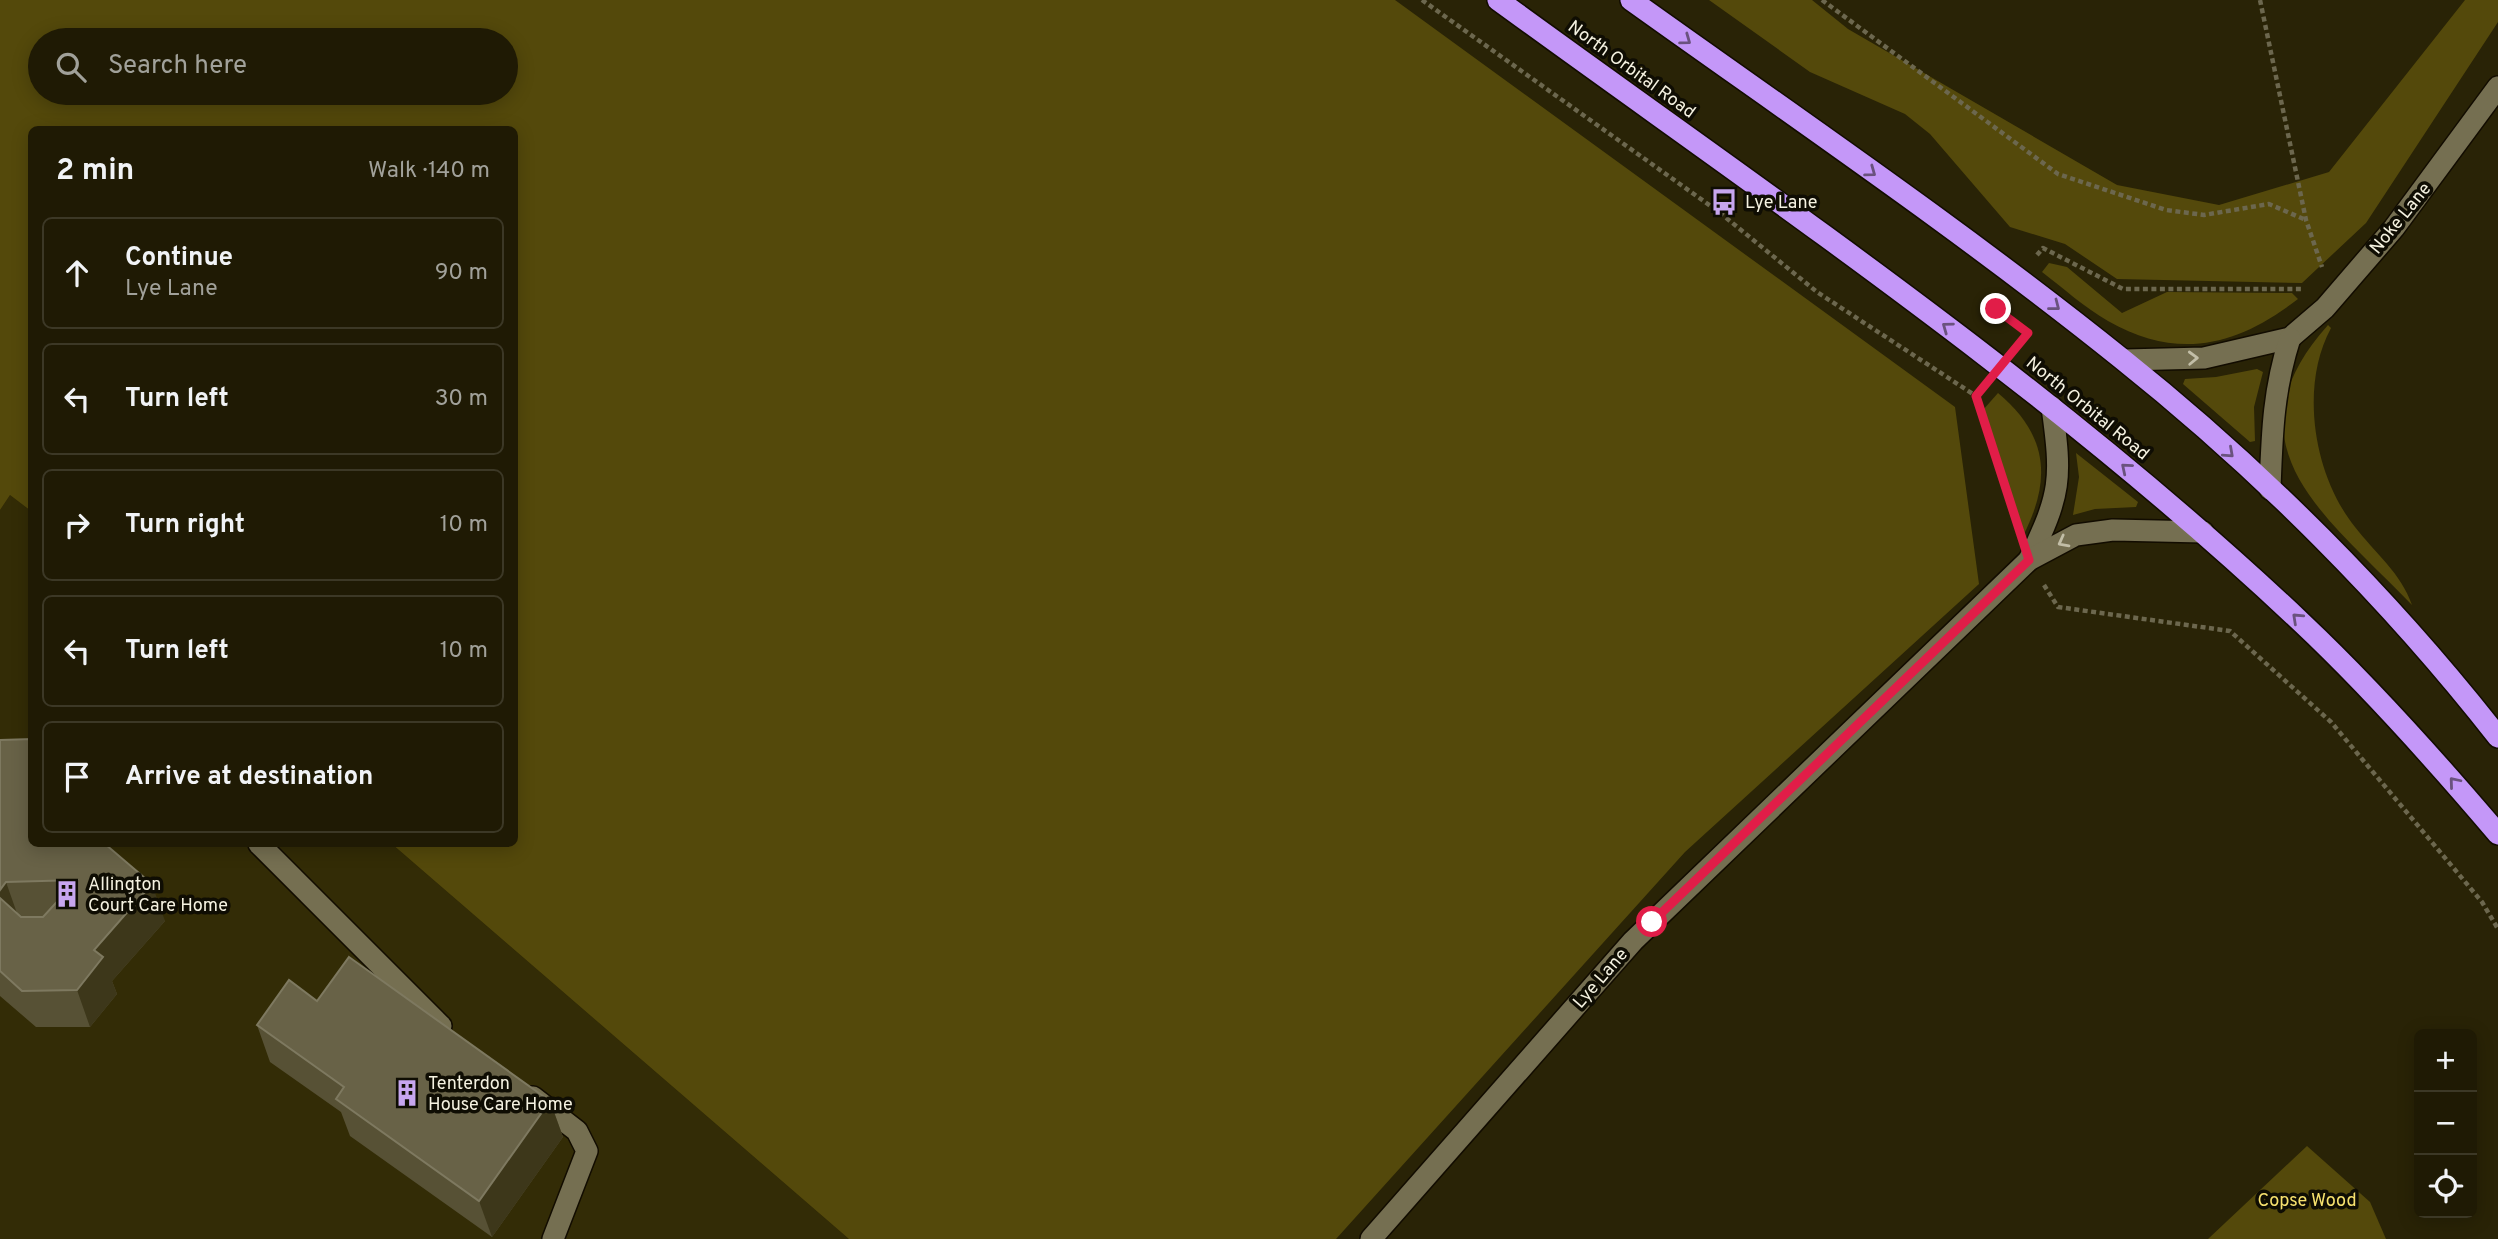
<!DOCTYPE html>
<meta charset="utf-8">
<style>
:root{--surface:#1f1a04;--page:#2c2713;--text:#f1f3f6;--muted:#a1a19a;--line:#3c3826}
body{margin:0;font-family:Overpass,sans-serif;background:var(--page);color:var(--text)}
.controls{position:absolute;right:21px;bottom:21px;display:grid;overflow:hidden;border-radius:10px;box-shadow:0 4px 18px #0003}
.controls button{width:63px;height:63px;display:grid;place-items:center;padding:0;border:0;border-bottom:2px solid var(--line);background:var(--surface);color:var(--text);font:35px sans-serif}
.stop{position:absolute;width:21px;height:21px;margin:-16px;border:5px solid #e11d48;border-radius:50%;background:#fff}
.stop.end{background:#e11d48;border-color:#fff;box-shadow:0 2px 7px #0008}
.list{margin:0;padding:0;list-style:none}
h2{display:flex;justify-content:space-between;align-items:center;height:91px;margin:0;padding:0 28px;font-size:30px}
h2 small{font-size:23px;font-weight:400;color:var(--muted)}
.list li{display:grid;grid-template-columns:46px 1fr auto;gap:21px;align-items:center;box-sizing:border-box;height:112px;margin:0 14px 14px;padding:0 14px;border:2px solid var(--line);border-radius:10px}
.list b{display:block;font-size:26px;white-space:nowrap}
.list p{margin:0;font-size:23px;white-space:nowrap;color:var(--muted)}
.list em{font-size:23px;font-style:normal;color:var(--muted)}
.icon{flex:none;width:38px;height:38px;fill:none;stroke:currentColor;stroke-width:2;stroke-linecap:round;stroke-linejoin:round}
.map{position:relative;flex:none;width:2498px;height:1239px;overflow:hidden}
.search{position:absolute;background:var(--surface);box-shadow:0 4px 18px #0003;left:28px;top:28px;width:490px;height:77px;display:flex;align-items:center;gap:18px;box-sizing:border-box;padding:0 24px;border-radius:38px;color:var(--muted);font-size:26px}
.panel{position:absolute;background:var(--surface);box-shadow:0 4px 18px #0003;left:28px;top:126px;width:490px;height:721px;border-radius:10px}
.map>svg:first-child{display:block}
.built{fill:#332c06}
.green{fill:#54490b;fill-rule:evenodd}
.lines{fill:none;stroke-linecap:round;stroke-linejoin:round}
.minor-casing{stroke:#120c00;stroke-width:24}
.highway-casing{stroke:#120c00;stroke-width:24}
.path{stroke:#6c674e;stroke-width:4.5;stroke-dasharray:5 3.5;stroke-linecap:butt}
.minor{stroke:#756f51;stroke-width:21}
.highway{stroke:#c497f8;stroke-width:21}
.wall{fill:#575135}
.shaded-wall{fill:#3d371a}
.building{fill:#686247;stroke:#7e7960;stroke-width:2}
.oneway{stroke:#6a527e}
.oneway2{stroke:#c2bea7}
.route{stroke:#e11d48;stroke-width:9}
.labels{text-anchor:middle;stroke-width:7;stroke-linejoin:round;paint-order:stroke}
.street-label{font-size:18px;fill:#f5f2e1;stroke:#0f0d03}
.poi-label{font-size:18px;fill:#f5f2e1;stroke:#0f0d03;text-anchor:start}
.park-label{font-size:18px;fill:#f7e16e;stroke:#0f0d03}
</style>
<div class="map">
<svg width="2498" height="1239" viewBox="0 0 2498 1239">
<rect width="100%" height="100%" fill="#292306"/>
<path class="built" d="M10,495l21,16 1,333h360l457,395h-849v-729z"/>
<g class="green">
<path d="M0,0h1395l560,407 24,177 -294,268 -349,387h-487l-457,-395h122v-714h-482l-1,381 -21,-16 -10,15zM40,40h466v53h-466z"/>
<path d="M1709,0h103l36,29 269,156 102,20 110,-33 136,-172h33v22l-132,201 -64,60 -185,-4 -52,-35 -55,-17 -80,-93 -25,-20 -95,-42z"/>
<path d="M2049,263l18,4 55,46 45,-21 125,1 6,6c-61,47 -120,62 -190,22 -23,-13 -45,-33 -66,-49z"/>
<path d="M2328,325l3,3c-32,59 -17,148 24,199 20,26 46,46 57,78 -82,-86 -192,-159 -84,-280z"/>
<path d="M2257,369l6,3 -9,35 1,34 -5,1 -67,-58 2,-5 31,-2z"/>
<path d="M1998,393c50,42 54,86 25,143l-41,-115 1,-11z"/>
<path d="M2076,453l62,49 -2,5 -41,2 -22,6 6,-38z"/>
<path d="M2307,1146l63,56 16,37h-178z"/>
</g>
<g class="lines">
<defs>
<g id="minor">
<path d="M2125,360l79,-2 86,-20 35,-30 69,-80 104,-141"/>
<path d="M2270,489c2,-55 3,-98 20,-151"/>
<path d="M2029,560c32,-67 33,-80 23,-153"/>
<path d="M259,844l182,182"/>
<path d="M533,1097l44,34 10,20 -34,88"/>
<path d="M1371,1239l262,-298 396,-381 47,-25 37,-5 90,2"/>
</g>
<g id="highway">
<path d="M1498,0c273,199 557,389 804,623 70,66 134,138 196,211"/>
<path d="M1631,0c165,118 333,232 491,359 138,110 268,240 376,378"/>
</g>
</defs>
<use href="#minor" class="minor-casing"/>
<use href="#highway" class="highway-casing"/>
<g class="path">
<path d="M1422,0l297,212 98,80 159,104 39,120"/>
<path d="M1822,0l236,174 108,36 38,5 65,-11 37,16"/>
<path d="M2260,0l46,220 16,47"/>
<path d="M2037,255l6,-7 80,41h179"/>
<path d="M2001,301l-5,8 32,24 -9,12"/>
<path d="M2044,585l14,22 172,24 101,91 151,180 16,27"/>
</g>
<use href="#minor" class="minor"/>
<use href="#highway" class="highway"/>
</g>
<g class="wall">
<path d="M0,740l108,106 57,75 -53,60 5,13 -27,33h-54l-36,-31z"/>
<path d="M317,1001l233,100 13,36 -71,100 -142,-101 -9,-24 -71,-50 -13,-37z"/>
</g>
<g class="shaded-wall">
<path d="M6,882l13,37 -19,-13v-16z"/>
<path d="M152,884l13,37 -53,60 5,13 -27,33 -13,-37 17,-40z"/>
<path d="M550,1101l13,36 -71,100 -13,-36z"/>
</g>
<g class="building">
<path d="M32,739v105h73l47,40 -58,66 9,7 -26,33 -55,1 -22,-20v-73l21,19h22l34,-37 -71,2 -6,8v-150z"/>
<path d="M349,957l201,144 -71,100 -143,-102 8,-12 -87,-62 32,-45 28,21z"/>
</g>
<defs><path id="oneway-chevron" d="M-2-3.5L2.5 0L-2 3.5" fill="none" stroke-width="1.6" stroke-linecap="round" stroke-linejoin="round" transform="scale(1.75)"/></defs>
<g class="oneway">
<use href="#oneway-chevron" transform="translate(1686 40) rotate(36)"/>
<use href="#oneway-chevron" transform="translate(1871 172) rotate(36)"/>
<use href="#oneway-chevron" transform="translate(2055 306) rotate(38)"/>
<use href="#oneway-chevron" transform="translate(1947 327) rotate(-144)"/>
<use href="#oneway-chevron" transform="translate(2229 453) rotate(42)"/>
<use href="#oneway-chevron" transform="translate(2126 468) rotate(-140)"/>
<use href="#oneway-chevron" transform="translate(2297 618) rotate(-137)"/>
<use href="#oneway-chevron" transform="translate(2454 782) rotate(-130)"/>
</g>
<g class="oneway2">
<use href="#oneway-chevron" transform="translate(2193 358) rotate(-2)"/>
<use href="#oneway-chevron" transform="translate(2063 542) rotate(152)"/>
</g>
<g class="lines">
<path class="route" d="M1652,922l377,-362 -53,-164 52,-63 -32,-24"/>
</g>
<defs>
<symbol id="bus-bare" viewBox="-9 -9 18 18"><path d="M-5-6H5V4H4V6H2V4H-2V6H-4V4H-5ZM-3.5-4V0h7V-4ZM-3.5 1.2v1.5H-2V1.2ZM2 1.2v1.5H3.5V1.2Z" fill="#c7a6ef" stroke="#0f0d03" stroke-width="2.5" paint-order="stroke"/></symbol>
<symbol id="building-bare" viewBox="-9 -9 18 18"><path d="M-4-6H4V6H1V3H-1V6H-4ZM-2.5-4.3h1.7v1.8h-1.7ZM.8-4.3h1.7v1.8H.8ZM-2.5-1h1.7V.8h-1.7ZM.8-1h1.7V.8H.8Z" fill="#c7a6ef" stroke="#0f0d03" stroke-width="2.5" paint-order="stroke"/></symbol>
</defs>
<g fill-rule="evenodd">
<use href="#bus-bare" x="1705" y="183" width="38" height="38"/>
<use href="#building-bare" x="48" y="875" width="38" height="38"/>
<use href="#building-bare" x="388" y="1074" width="38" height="38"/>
</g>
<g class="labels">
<g class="street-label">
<text transform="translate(1632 69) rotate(36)" y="6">North Orbital Road</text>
<text transform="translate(2400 218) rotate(-51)" y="6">Noke Lane</text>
<text transform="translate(2088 408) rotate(39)" y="6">North Orbital Road</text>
<text transform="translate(1600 978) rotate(-49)" y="6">Lye Lane</text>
</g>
<g class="poi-label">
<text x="1745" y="208">Lye Lane</text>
<text x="88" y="890">Allington<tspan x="88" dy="21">Court Care Home</tspan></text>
<text x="428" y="1089">Tenterdon<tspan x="428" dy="21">House Care Home</tspan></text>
</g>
<g class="park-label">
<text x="2307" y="1206">Copse Wood</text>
</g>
</g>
</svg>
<div class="controls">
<button>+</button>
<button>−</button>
<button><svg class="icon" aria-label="locate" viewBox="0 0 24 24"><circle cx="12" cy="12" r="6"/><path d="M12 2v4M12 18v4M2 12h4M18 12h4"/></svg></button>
</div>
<div class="stop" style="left:1652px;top:922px"></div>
<div class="stop end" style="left:1996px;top:309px"></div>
<div class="search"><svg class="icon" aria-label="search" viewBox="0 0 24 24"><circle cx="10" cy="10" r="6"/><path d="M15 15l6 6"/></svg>Search here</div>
<section class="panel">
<h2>2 min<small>Walk · 140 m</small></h2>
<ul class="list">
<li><svg class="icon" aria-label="ahead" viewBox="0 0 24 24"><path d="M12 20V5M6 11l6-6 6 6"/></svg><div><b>Continue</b><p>Lye Lane</p></div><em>90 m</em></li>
<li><svg class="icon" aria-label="left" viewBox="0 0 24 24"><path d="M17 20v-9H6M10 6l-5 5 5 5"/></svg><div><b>Turn left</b></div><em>30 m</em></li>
<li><svg class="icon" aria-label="right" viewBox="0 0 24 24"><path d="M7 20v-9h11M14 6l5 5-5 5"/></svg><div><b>Turn right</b></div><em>10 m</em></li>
<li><svg class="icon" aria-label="left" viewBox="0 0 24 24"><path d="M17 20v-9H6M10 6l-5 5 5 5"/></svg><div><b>Turn left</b></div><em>10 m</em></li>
<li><svg class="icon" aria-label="arrive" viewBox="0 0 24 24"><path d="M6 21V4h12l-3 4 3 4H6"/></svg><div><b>Arrive at destination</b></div></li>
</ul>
</section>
</div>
